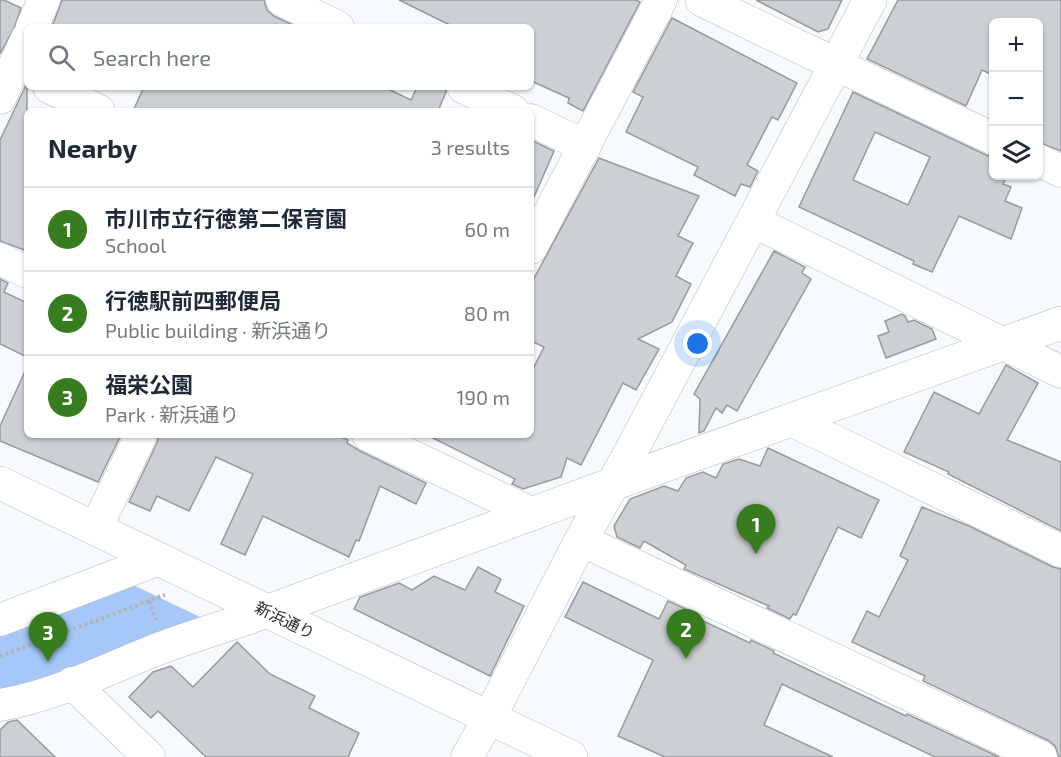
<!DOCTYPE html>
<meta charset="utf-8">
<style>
:root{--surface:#fff;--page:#f6f6f7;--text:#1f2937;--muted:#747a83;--line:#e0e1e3;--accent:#377c1e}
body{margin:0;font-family:"Exo 2","Noto Sans JP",sans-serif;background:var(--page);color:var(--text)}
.controls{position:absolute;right:18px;top:18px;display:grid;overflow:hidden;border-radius:9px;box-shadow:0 2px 4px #0004}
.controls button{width:54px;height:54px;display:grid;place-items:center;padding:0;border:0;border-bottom:2px solid var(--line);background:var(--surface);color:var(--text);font:30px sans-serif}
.you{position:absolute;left:698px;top:344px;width:21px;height:21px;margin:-15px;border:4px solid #fff;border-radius:50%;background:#1a73e8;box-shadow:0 0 0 9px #1a73e833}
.badge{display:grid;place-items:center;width:39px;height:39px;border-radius:50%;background:var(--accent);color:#fff;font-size:20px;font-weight:700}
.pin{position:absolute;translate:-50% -50px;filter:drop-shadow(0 2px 3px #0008)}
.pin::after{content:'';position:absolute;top:32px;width:21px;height:18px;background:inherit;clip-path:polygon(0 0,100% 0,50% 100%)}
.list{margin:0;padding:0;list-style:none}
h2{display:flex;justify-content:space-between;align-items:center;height:78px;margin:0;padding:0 24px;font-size:26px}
h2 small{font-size:20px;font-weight:400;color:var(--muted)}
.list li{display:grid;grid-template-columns:39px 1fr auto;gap:18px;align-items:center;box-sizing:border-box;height:84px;padding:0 24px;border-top:2px solid var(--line)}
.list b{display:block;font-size:22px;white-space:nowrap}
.list p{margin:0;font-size:20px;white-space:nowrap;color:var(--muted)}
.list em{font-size:20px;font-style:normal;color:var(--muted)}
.icon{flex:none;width:33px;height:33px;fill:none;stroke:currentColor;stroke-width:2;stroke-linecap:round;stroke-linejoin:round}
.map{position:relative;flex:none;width:1061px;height:757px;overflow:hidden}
.search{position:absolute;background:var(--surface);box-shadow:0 2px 4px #0004;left:24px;top:24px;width:510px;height:66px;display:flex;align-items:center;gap:15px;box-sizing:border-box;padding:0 21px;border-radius:9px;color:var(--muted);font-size:22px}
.panel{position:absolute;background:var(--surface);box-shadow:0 2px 4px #0004;left:24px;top:108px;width:510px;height:330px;border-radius:9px}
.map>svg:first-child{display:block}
.green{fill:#a5c8f9}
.building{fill:#cccfd3;stroke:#979a9e;stroke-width:1.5;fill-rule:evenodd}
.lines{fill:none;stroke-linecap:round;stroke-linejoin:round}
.minor-casing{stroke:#b8babe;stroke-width:33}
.tertiary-casing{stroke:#b8babe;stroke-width:34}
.path{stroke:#b1b3b6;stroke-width:4;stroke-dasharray:3 3;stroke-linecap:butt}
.minor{stroke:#fff;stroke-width:32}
.tertiary{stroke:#fff;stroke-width:33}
.labels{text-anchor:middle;stroke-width:5;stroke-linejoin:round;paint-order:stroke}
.street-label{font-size:16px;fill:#2b2c2d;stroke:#fff}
</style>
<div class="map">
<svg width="1061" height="757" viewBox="0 0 1061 757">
<rect width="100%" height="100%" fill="#f6f9fd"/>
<path class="green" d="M127,582l73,35 -5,9 -195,68v-63z"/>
<g class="building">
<path d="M0,0h4l17,8 -6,18 -15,28z"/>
<path d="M62,0h202l3,10 7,6 23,11h-245z"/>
<path d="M399,0h237l4,2 -57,109 -15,-8 1,-5 -38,-17v-54h-77z"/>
<path d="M756,0h86l-14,29 -10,3z"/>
<path d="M898,0h163v151l-23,-9v-120h-45v53l-11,-5 -16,36 -99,-47z"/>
<path d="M672,18l125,65 -19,37 -6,-3 -25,48 11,6 -8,16 -9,-3 -6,12 -41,-21 4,-8 -72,-35 17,-35 -10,-5z"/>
<path d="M27,83v168l-27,-10v-101z"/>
<path d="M144,87h240l27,13 6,-13h28l1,5 -8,19h-305z"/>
<path d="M853,92l133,63 7,2v19h14l-4,8 8,3 -6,14 17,7 -11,31 -52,-23 -27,56 -19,-8 1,-3 -115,-54zM875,132l55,25 -22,48 -55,-25z"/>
<path d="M531,140l23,11 -23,53z"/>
<path d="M599,158l100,38 -21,40 15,7 -17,33 15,8 -19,38 -34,17 21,10 -23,41 -13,-7 -42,82 -14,-7 -6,19 -38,12 -11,-5 3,-5 -88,-44h104v-62l13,-26 -13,-6v-57z"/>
<path d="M774,251l31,16 -3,6 9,6 -74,132 -10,-6 -5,8 -6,-5 -12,23 -5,2 1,-34 -6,-5z"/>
<path d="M0,279l8,4 -4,9 23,11v54l-27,-13z"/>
<path d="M902,314l3,2 3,6 6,-2 18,9 4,10 -50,19 -8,-22 11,-4 -4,-11z"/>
<path d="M1006,365l32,18 -31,57 54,22v69l-113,-57 1,-2 -45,-20 30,-60 45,22z"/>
<path d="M27,367v68h94l-23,47 -98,-41v-15z"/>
<path d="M159,435h177l12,5 -1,3 13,8 66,32 -10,21 -36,-18 -21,55 -3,-1 -7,17 -86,-41 -18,39 -24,-11 32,-70 -37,-17 -27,54 -32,-15 -7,15 -21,-9 28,-59z"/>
<path d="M768,448l111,52 -18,38 -23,-11 -42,88 -3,-1 -3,5 -23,-11 2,-2 -85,-37 2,-4 -42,-24 -4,7 -23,-11 -3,-11 16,-27 34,-13 14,5 8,-13 17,-6 13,6 7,-14 16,-5 21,7z"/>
<path d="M922,507l47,19 84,41 8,2v188h-2l-4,-11 -6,-5 -126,-60 2,-5 -73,-34 15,-31 12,6 29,-57 -8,-4z"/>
<path d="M478,567l23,12 -6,13 29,14 -34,70 -136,-67 6,-12 39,-14 13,7 22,-14 31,14z"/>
<path d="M583,582l76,37 9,-18 18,8 -2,3 66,31 1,-3 23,11 -1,2 133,63 1,-2 92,43h-64l-153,-73 -18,41 69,32h-168l-47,-21 35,-76 -88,-43z"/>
<path d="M237,642l33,32 45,22 -6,12 50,25 -11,24h-142l-48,-46 -7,7 -22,-21 24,-25 18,-6 22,21z"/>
<path d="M17,720l38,37h-55v-27l8,-8z"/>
</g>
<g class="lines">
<defs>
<g id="minor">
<path d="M282,0l56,27"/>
<path d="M32,27l12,-27"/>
<path d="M835,64l159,75"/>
<path d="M49,87l50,24"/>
<path d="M463,87l50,24"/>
<path d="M0,98l27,-60"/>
<path d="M531,120l54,26"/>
<path d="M1038,160l23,11"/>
<path d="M753,221l308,151"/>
<path d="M531,248l130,-248"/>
<path d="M0,259l27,13"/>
<path d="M793,421l268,130"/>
<path d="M368,435l165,79"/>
<path d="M96,528l45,-93"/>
<path d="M581,540l460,217"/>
<path d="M0,620l159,-61"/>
<path d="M72,683l77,74"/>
<path d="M0,705c57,-9 112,-39 166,-59 33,-12 67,-22 100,-34"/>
<path d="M467,757l22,-39"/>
</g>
<g id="tertiary">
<path d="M702,0l133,64"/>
<path d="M0,483l571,274"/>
<path d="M266,612l344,-127 451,-162"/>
<path d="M489,718l92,-178 48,-85 241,-455"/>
</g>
</defs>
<use href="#minor" class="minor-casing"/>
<use href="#tertiary" class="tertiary-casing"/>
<g class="path">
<path d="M149,601l7,19"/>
<path d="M0,656l165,-61"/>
</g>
<use href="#minor" class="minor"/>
<use href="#tertiary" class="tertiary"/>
</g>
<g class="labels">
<g class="street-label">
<text transform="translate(285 620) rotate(26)" y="6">新浜通り</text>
</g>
</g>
</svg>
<div class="controls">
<button>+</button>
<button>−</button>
<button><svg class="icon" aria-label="layers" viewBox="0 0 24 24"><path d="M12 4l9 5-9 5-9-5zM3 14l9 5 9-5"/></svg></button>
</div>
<div class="you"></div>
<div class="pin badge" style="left:756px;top:554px">1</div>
<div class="pin badge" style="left:686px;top:659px">2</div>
<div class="pin badge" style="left:48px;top:662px">3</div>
<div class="search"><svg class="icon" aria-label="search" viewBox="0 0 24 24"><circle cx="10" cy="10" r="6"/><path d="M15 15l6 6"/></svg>Search here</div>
<section class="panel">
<h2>Nearby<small>3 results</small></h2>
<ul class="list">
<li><span class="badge">1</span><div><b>市川市立行徳第二保育園</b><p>School</p></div><em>60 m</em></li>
<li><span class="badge">2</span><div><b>行徳駅前四郵便局</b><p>Public building · 新浜通り</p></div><em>80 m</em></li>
<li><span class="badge">3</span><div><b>福栄公園</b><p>Park · 新浜通り</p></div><em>190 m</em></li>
</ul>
</section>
</div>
